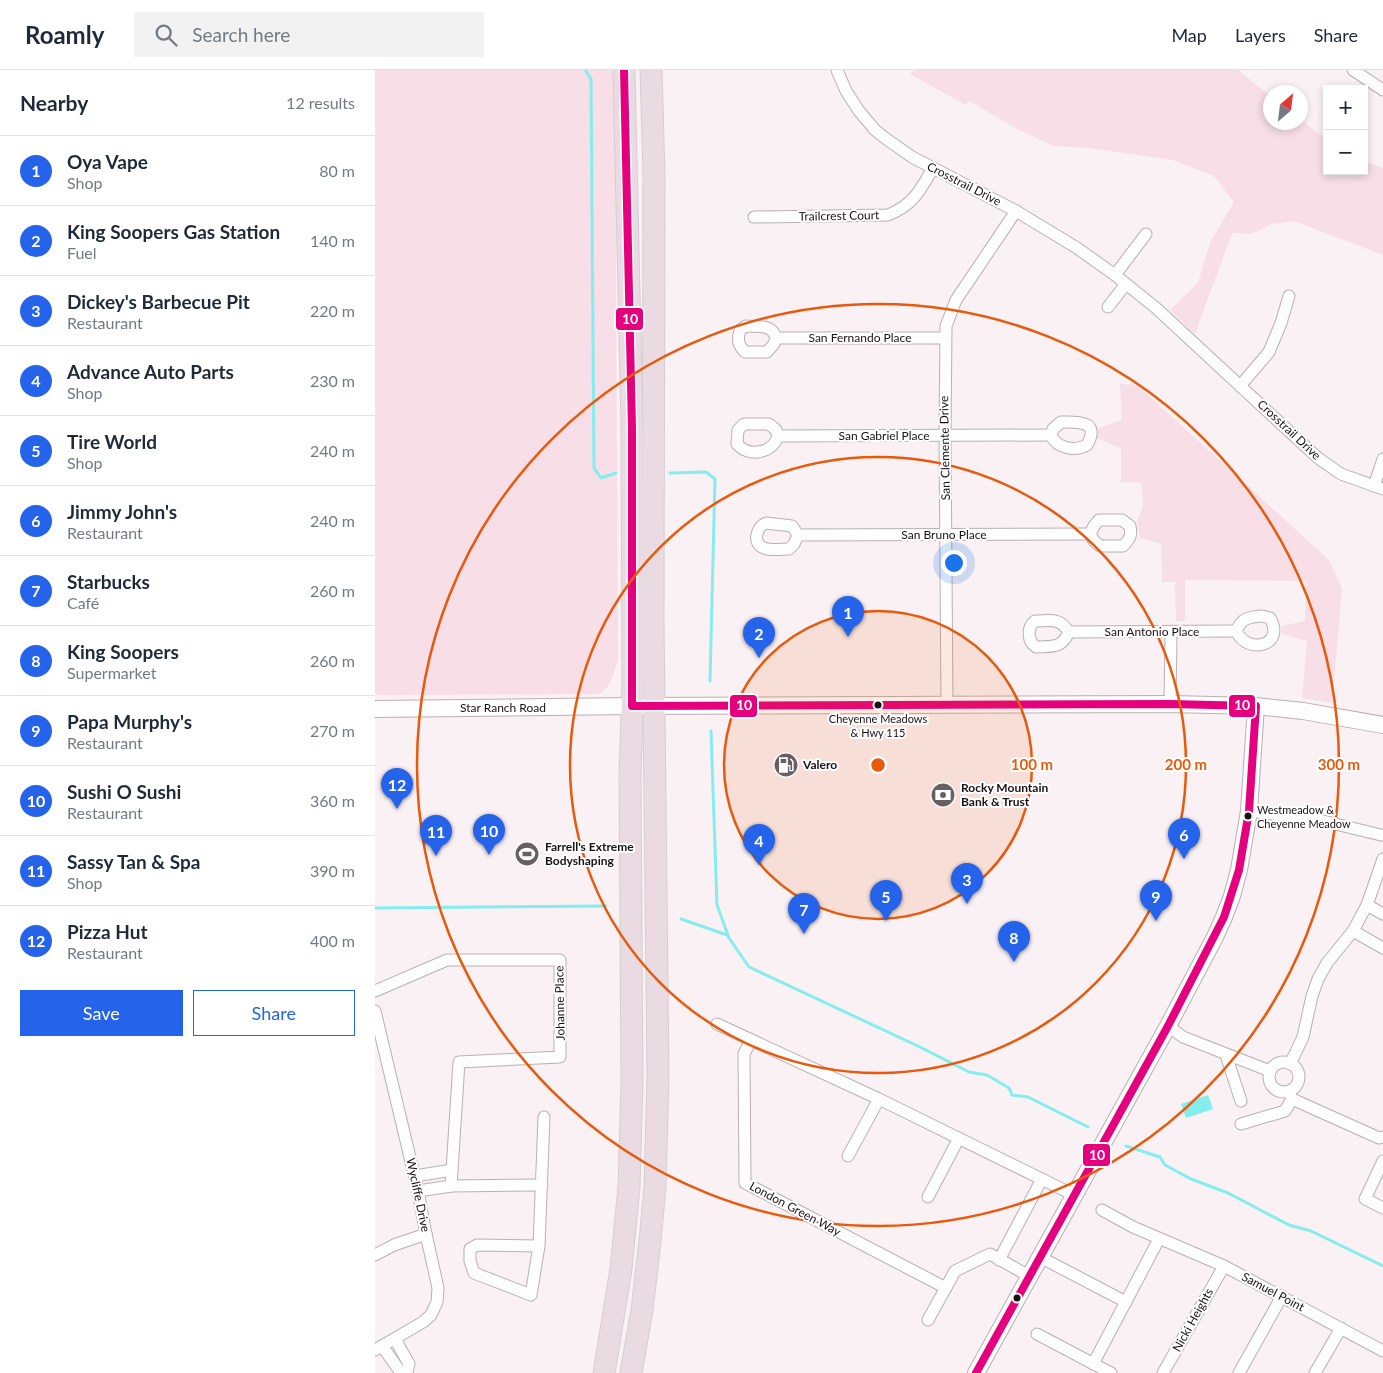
<!DOCTYPE html>
<meta charset="utf-8">
<style>
:root{--surface:#fff;--page:#f2f2f3;--text:#1f2937;--muted:#747a83;--line:#e0e1e3;--accent:#2563eb}
body{margin:0;font-family:Lato,sans-serif;background:var(--page);color:var(--text)}
.controls{position:absolute;right:15px;top:15px;display:grid;overflow:hidden;border-radius:0px;box-shadow:0 2px 8px #0003}
.controls button{width:45px;height:45px;display:grid;place-items:center;padding:0;border:0;border-bottom:1px solid var(--line);background:var(--surface);color:var(--text);font:25px sans-serif}
.compass{position:absolute;left:888px;top:15px;width:45px;height:45px;border-radius:50%;background:var(--surface);box-shadow:0 2px 8px #0003;rotate:28deg}
.you{position:absolute;left:578px;top:492px;width:18px;height:18px;margin:-12px;border:4px solid #fff;border-radius:50%;background:#1a73e8;box-shadow:0 0 0 8px #1a73e833}
.badge{display:grid;place-items:center;width:32px;height:32px;border-radius:50%;background:var(--accent);color:#fff;font-size:16px;font-weight:700}
.pin{position:absolute;translate:-50% -41px;filter:drop-shadow(0 1px 2px #0008)}
.pin::after{content:'';position:absolute;top:26px;width:18px;height:15px;background:inherit;clip-path:polygon(0 0,100% 0,50% 100%)}
.list{margin:0;padding:0;list-style:none}
h2{display:flex;justify-content:space-between;align-items:center;height:65px;margin:0;padding:0 20px;font-size:21px}
h2 small{font-size:16px;font-weight:400;color:var(--muted)}
.list li{display:grid;grid-template-columns:32px 1fr auto;gap:15px;align-items:center;box-sizing:border-box;height:70px;padding:0 20px;border-top:1px solid var(--line)}
.list b{display:block;font-size:19px;white-space:nowrap}
.list p{margin:0;font-size:16px;white-space:nowrap;color:var(--muted)}
.list em{font-size:16px;font-style:normal;color:var(--muted)}
.actions{display:flex;gap:10px;padding:15px 20px}
.actions a{flex:1;padding:11px 0;border:1px solid var(--accent);border-radius:0px;text-align:center;font-size:18px;color:var(--accent)}
.actions .main{background:var(--accent);color:#fff}
.icon{flex:none;width:28px;height:28px;fill:none;stroke:currentColor;stroke-width:2;stroke-linecap:round;stroke-linejoin:round}
.map{position:relative;flex:none;width:1008px;height:1303px;overflow:hidden}
header{display:flex;align-items:center;gap:30px;box-sizing:border-box;height:70px;padding:0 25px;background:var(--surface);border-bottom:1px solid var(--line)}
header strong{font-size:24px}
nav{display:flex;gap:28px;margin-inline-start:auto;font-size:18px}
.search{width:350px;height:45px;background:var(--page);display:flex;align-items:center;gap:12px;box-sizing:border-box;padding:0 18px;border-radius:0px;color:var(--muted);font-size:19px}
main{display:flex}
aside{flex:1;background:var(--surface)}
.map>svg:first-child{display:block}
.green{fill:#f7dee7}
.water{fill:#85edee}
.lines{fill:none;stroke-linecap:round;stroke-linejoin:round}
.stream{stroke:#85edee;stroke-width:3}
.street-casing{stroke:#b9b0b3;stroke-width:13}
.secondary-casing{stroke:#b9b0b3;stroke-width:18}
.highway-casing{stroke:#d4cfd1;stroke-width:23}
.street{stroke:#fefdfd;stroke-width:11}
.secondary{stroke:#fefdfd;stroke-width:16}
.highway{stroke:#eadae1;stroke-width:21}
.bus-1-casing{stroke:#fff;stroke-width:11}
.bus-1{stroke:#e5007d;stroke-width:8}
.ring{fill:none;stroke:#e8590c;stroke-width:2.5}
.bus-dot{fill:#1a1115;stroke:#fff;stroke-width:2}
.labels{text-anchor:middle;stroke-width:4;stroke-linejoin:round;paint-order:stroke}
.bus-label{font-size:11px;fill:#1a1115;stroke:#fff}
.street-label{font-size:12px;fill:#1a1115;stroke:#fff}
.poi-label{font-size:12px;font-weight:bold;fill:#1a1115;stroke:#fff;text-anchor:start}
.centre{fill:#e8590c;stroke:#fff;stroke-width:2.5}
.ring-label{font-size:15px;text-anchor:middle;font-weight:bold;fill:#e8590c;stroke:#fff;stroke-width:4;stroke-linejoin:round;paint-order:stroke}
.line-badge{stroke:#fff;stroke-width:2}
.badge-label{font-size:14px;text-anchor:middle;font-weight:bold;fill:#fff}
</style>
<header>
<strong>Roamly</strong>
<div class="search"><svg class="icon" aria-label="search" viewBox="0 0 24 24"><circle cx="10" cy="10" r="6"/><path d="M15 15l6 6"/></svg>Search here</div>
<nav><a>Map</a><a>Layers</a><a>Share</a></nav>
</header>
<main>
<aside>
<h2>Nearby<small>12 results</small></h2>
<ul class="list">
<li><span class="badge">1</span><div><b>Oya Vape</b><p>Shop</p></div><em>80 m</em></li>
<li><span class="badge">2</span><div><b>King Soopers Gas Station</b><p>Fuel</p></div><em>140 m</em></li>
<li><span class="badge">3</span><div><b>Dickey's Barbecue Pit</b><p>Restaurant</p></div><em>220 m</em></li>
<li><span class="badge">4</span><div><b>Advance Auto Parts</b><p>Shop</p></div><em>230 m</em></li>
<li><span class="badge">5</span><div><b>Tire World</b><p>Shop</p></div><em>240 m</em></li>
<li><span class="badge">6</span><div><b>Jimmy John's</b><p>Restaurant</p></div><em>240 m</em></li>
<li><span class="badge">7</span><div><b>Starbucks</b><p>Café</p></div><em>260 m</em></li>
<li><span class="badge">8</span><div><b>King Soopers</b><p>Supermarket</p></div><em>260 m</em></li>
<li><span class="badge">9</span><div><b>Papa Murphy's</b><p>Restaurant</p></div><em>270 m</em></li>
<li><span class="badge">10</span><div><b>Sushi O Sushi</b><p>Restaurant</p></div><em>360 m</em></li>
<li><span class="badge">11</span><div><b>Sassy Tan &amp; Spa</b><p>Shop</p></div><em>390 m</em></li>
<li><span class="badge">12</span><div><b>Pizza Hut</b><p>Restaurant</p></div><em>400 m</em></li>
</ul>
<div class="actions"><a class="main">Save</a><a>Share</a></div>
</aside>
<div class="map">
<svg width="1008" height="1303" viewBox="0 0 1008 1303">
<rect width="100%" height="100%" fill="#faf1f4"/>
<g class="green">
<path d="M0,0h240l3,589c-4,15 -6,26 -18,35l-225,1z"/>
<path d="M540,0h323l32,26 1,26h30v-2l26,20v31h37v-10l19,7v87l-89,-34 -23,3 -19,10 -20,-1 -37,101 -25,-24 28,-27 12,-40 24,-41 -20,-26 -41,-16 -84,-12 -35,-2 -31,-14 -54,-31 -3,4 -56,-31z"/>
<path d="M745,314l17,1 192,175 13,29 -10,114 -30,-5 5,-57 -25,-7v-8l23,-5 1,-40 -121,-1v41h-9l-1,-39h-13l-1,-38 -21,-6 -3,-17 6,-15 -2,-23 -20,-1v-34l-25,-10v-9l26,-9z"/>
</g>
<path class="water" d="M833,1025l5,14 -27,9 -5,-14z"/>
<g class="lines">
<g class="stream">
<path d="M210,0l6,9 3,389 7,10 15,-5"/>
<path d="M295,403l36,-1 9,7 -5,202"/>
<path d="M336,661l6,174 12,33 20,29 171,80 49,25 18,3 22,13 3,7 16,2 60,30"/>
<path d="M0,838l231,-2"/>
<path d="M306,849l46,16"/>
<path d="M751,1076l34,11 5,8 26,14 37,14 61,32 22,6 72,35"/>
</g>
<defs>
<g id="street">
<path d="M462,0l9,21 13,20 16,19 10,8 27,19 104,54 61,37 38,27 41,33 162,150 23,16 42,15"/>
<path d="M978,0l30,20"/>
<path d="M379,147l134,-2c25,-10 32,-24 45,-47"/>
<path d="M740,205l31,-41"/>
<path d="M733,237l18,-23"/>
<path d="M371,256c13,1 26,-2 30,12l-2,6 -7,8h-22c-7,-7 -8,-12 -5,-22z"/>
<path d="M401,268h169"/>
<path d="M865,316l29,-34 12,-29 8,-27"/>
<path d="M686,352c16,0 40,-2 26,23 -12,7 -31,3 -36,-10l2,-6z"/>
<path d="M369,354h25l7,6 2,6c-5,17 -29,22 -41,8l1,-14z"/>
<path d="M403,366l273,-1"/>
<path d="M999,416l9,-27"/>
<path d="M724,450h23l8,6c2,9 0,13 -7,20h-23l-6,-5 -4,-7 4,-8z"/>
<path d="M391,453l26,3 6,9 -4,9 -5,5c-7,0 -18,2 -25,-1 -12,-4 -8,-21 2,-25z"/>
<path d="M423,465l292,-1"/>
<path d="M887,546l8,2c16,27 -22,38 -34,13 6,-13 12,-14 26,-15z"/>
<path d="M660,551c16,0 24,-4 34,11 -8,17 -16,14 -33,15 -9,-6 -9,-20 -1,-26z"/>
<path d="M694,562l167,-1"/>
<path d="M795,634l1,-72"/>
<path d="M572,635l-2,-269 1,-110 10,-26 60,-89"/>
<path d="M874,741l70,9 62,15"/>
<path d="M992,835l16,9"/>
<path d="M978,861l30,17"/>
<path d="M0,921l72,-31h113v97l-101,5 -8,124"/>
<path d="M0,941l43,180 8,43 12,54 -1,14 -6,13 -8,7 -48,28"/>
<path d="M342,954l162,75 195,96"/>
<path d="M793,956l15,11 87,34"/>
<path d="M376,970l-7,14 1,129 201,105"/>
<path d="M851,985l15,46"/>
<circle cx="909" cy="1007" r="15"/>
<path d="M915,994l13,-27 9,-41 6,-17 9,-16 26,-32 14,-26 16,-46"/>
<path d="M914,1021l3,8 87,39 4,-1"/>
<path d="M866,1054l44,-13 7,-12"/>
<path d="M473,1086l31,-57"/>
<path d="M1008,1091l-18,38 18,9"/>
<path d="M40,1106l37,-6"/>
<path d="M43,1121l33,-5 91,-1"/>
<path d="M553,1127l31,-59"/>
<path d="M727,1140l31,17 91,39 159,85"/>
<path d="M164,1176l-62,-1 -7,4v12l4,12 57,22 8,-49 5,-129"/>
<path d="M0,1185l19,-10 32,-11"/>
<path d="M665,1187l86,45"/>
<path d="M624,1190l43,-81"/>
<path d="M553,1250l27,-49 35,-17 39,22"/>
<path d="M662,1264l74,39"/>
<path d="M20,1269l14,25 -2,8"/>
<path d="M7,1276l17,24 8,3"/>
<path d="M718,1294l66,-125"/>
<path d="M788,1303l61,-107"/>
<path d="M864,1303l43,-77"/>
<path d="M940,1303l26,-45"/>
</g>
<g id="secondary">
<path d="M0,639l257,-3 538,-2 86,2 47,5 80,14"/>
<path d="M601,1303l192,-347 47,-89 9,-20 8,-21 7,-26 10,-59 7,-105"/>
</g>
<g id="highway">
<path d="M229,1303l17,-104 8,-82 3,-104 -2,-308 3,-93 -1,-254 -8,-358"/>
<path d="M256,1303l11,-63 8,-69 5,-54 3,-112 -5,-456 1,-445 -3,-104"/>
</g>
</defs>
<use href="#street" class="street-casing"/>
<use href="#secondary" class="secondary-casing"/>
<use href="#highway" class="highway-casing"/>
<use href="#street" class="street"/>
<use href="#secondary" class="secondary"/>
<use href="#highway" class="highway"/>
<defs>
<path id="bus-1" d="M249,0l8,358v278l538,-2 86,2 -7,105 -10,59 -15,47 -56,109 -192,347"/>
</defs>
<use href="#bus-1" class="bus-1-casing"/>
<use href="#bus-1" class="bus-1"/>
</g>
<circle cx="503" cy="695" r="154" fill="#e8590c" fill-opacity=".12"/>
<g class="ring">
<circle cx="503" cy="695" r="154"/>
<circle cx="503" cy="695" r="308"/>
<circle cx="503" cy="695" r="461"/>
</g>
<defs>
<symbol id="fuel-disc" viewBox="-11 -11 22 22"><circle r="9.5" fill="#685f63" stroke="#fff"/><path d="M-5.5-6h7V0h2V4h1.3V-2.5L3-4.5l.8-.8L6-3V5H2.5V1h-1V6h-7ZM-4.2-4.7v3.2H.2V-4.7Z" fill="#fff"/></symbol>
<symbol id="bank-disc" viewBox="-11 -11 22 22"><circle r="9.5" fill="#685f63" stroke="#fff"/><path d="M-6-4H6V4H-6ZM0-2.3a2.3 2.3 0 1 0 0 4.6a2.3 2.3 0 1 0 0-4.6Z" fill="#fff"/></symbol>
<symbol id="stadium-disc" viewBox="-11 -11 22 22"><circle r="9.5" fill="#685f63" stroke="#fff"/><path d="M0-5a6.5 5 0 1 0 0 10a6.5 5 0 1 0 0-10ZM-3.5-1.8h7v3.6h-7Z" fill="#fff"/></symbol>
</defs>
<g fill-rule="evenodd">
<use href="#fuel-disc" x="397" y="681" width="28" height="28"/>
<use href="#bank-disc" x="554" y="711" width="28" height="28"/>
<use href="#stadium-disc" x="138" y="770" width="28" height="28"/>
</g>
<g class="bus-dot">
<circle cx="503" cy="635" r="4.5"/>
<circle cx="873" cy="746" r="4.5"/>
<circle cx="642" cy="1228" r="4.5"/>
</g>
<g class="labels">
<g class="bus-label">
<text x="503" y="653">Cheyenne Meadows<tspan x="503" dy="14">&amp; Hwy 115</tspan></text>
<text x="882" y="744" text-anchor="start">Westmeadow &amp;<tspan x="882" dy="14">Cheyenne Meadow</tspan></text>
</g>
<g class="street-label">
<text transform="translate(589 114) rotate(27)" y="4">Crosstrail Drive</text>
<text transform="translate(464 146) rotate(-1)" y="4">Trailcrest Court</text>
<text x="485" y="272">San Fernando Place</text>
<text transform="translate(914 360) rotate(43)" y="4">Crosstrail Drive</text>
<text x="509" y="370">San Gabriel Place</text>
<text transform="translate(570 378) rotate(-91)" y="4">San Clemente Drive</text>
<text x="569" y="469">San Bruno Place</text>
<text x="777" y="566">San Antonio Place</text>
<text x="128" y="642">Star Ranch Road</text>
<text transform="translate(185 933) rotate(-91)" y="4">Johanne Place</text>
<text transform="translate(43 1125) rotate(78)" y="4">Wycliffe Drive</text>
<text transform="translate(420 1139) rotate(28)" y="4">London Green Way</text>
<text transform="translate(898 1222) rotate(28)" y="4">Samuel Point</text>
<text transform="translate(818 1250) rotate(-61)" y="4">Nicki Heights</text>
</g>
<g class="poi-label">
<text x="428" y="699">Valero</text>
<text x="586" y="722">Rocky Mountain<tspan x="586" dy="14">Bank &amp; Trust</tspan></text>
<text x="170" y="781">Farrell's Extreme<tspan x="170" dy="14">Bodyshaping</tspan></text>
</g>
</g>
<circle cx="503" cy="695" r="8" class="centre"/>
<g class="ring-label">
<text x="657" y="700">100 m</text>
<text x="811" y="700">200 m</text>
<text x="964" y="700">300 m</text>
</g>
<g class="line-badge">
<rect x="240" y="237" width="29" height="24" rx="5" fill="#e5007d"/>
<rect x="354" y="624" width="29" height="24" rx="5" fill="#e5007d"/>
<rect x="853" y="624" width="28" height="24" rx="5" fill="#e5007d"/>
<rect x="707" y="1073" width="29" height="24" rx="5" fill="#e5007d"/>
</g>
<g class="badge-label">
<text x="255" y="254">10</text>
<text x="369" y="640">10</text>
<text x="867" y="640">10</text>
<text x="722" y="1090">10</text>
</g>
</svg>
<div class="controls">
<button>+</button>
<button>−</button>
</div>
<svg class="compass" viewBox="-18 -18 36 36"><path d="M0-13l5 13h-10z" fill="#e53935"/><path d="M0 13l5-13h-10z" fill="#747a83"/></svg>
<div class="you"></div>
<div class="pin badge" style="left:473px;top:567px">1</div>
<div class="pin badge" style="left:384px;top:588px">2</div>
<div class="pin badge" style="left:592px;top:834px">3</div>
<div class="pin badge" style="left:384px;top:795px">4</div>
<div class="pin badge" style="left:511px;top:851px">5</div>
<div class="pin badge" style="left:809px;top:789px">6</div>
<div class="pin badge" style="left:429px;top:864px">7</div>
<div class="pin badge" style="left:639px;top:892px">8</div>
<div class="pin badge" style="left:781px;top:851px">9</div>
<div class="pin badge" style="left:114px;top:785px">10</div>
<div class="pin badge" style="left:61px;top:786px">11</div>
<div class="pin badge" style="left:22px;top:739px">12</div>
</div>
</main>
